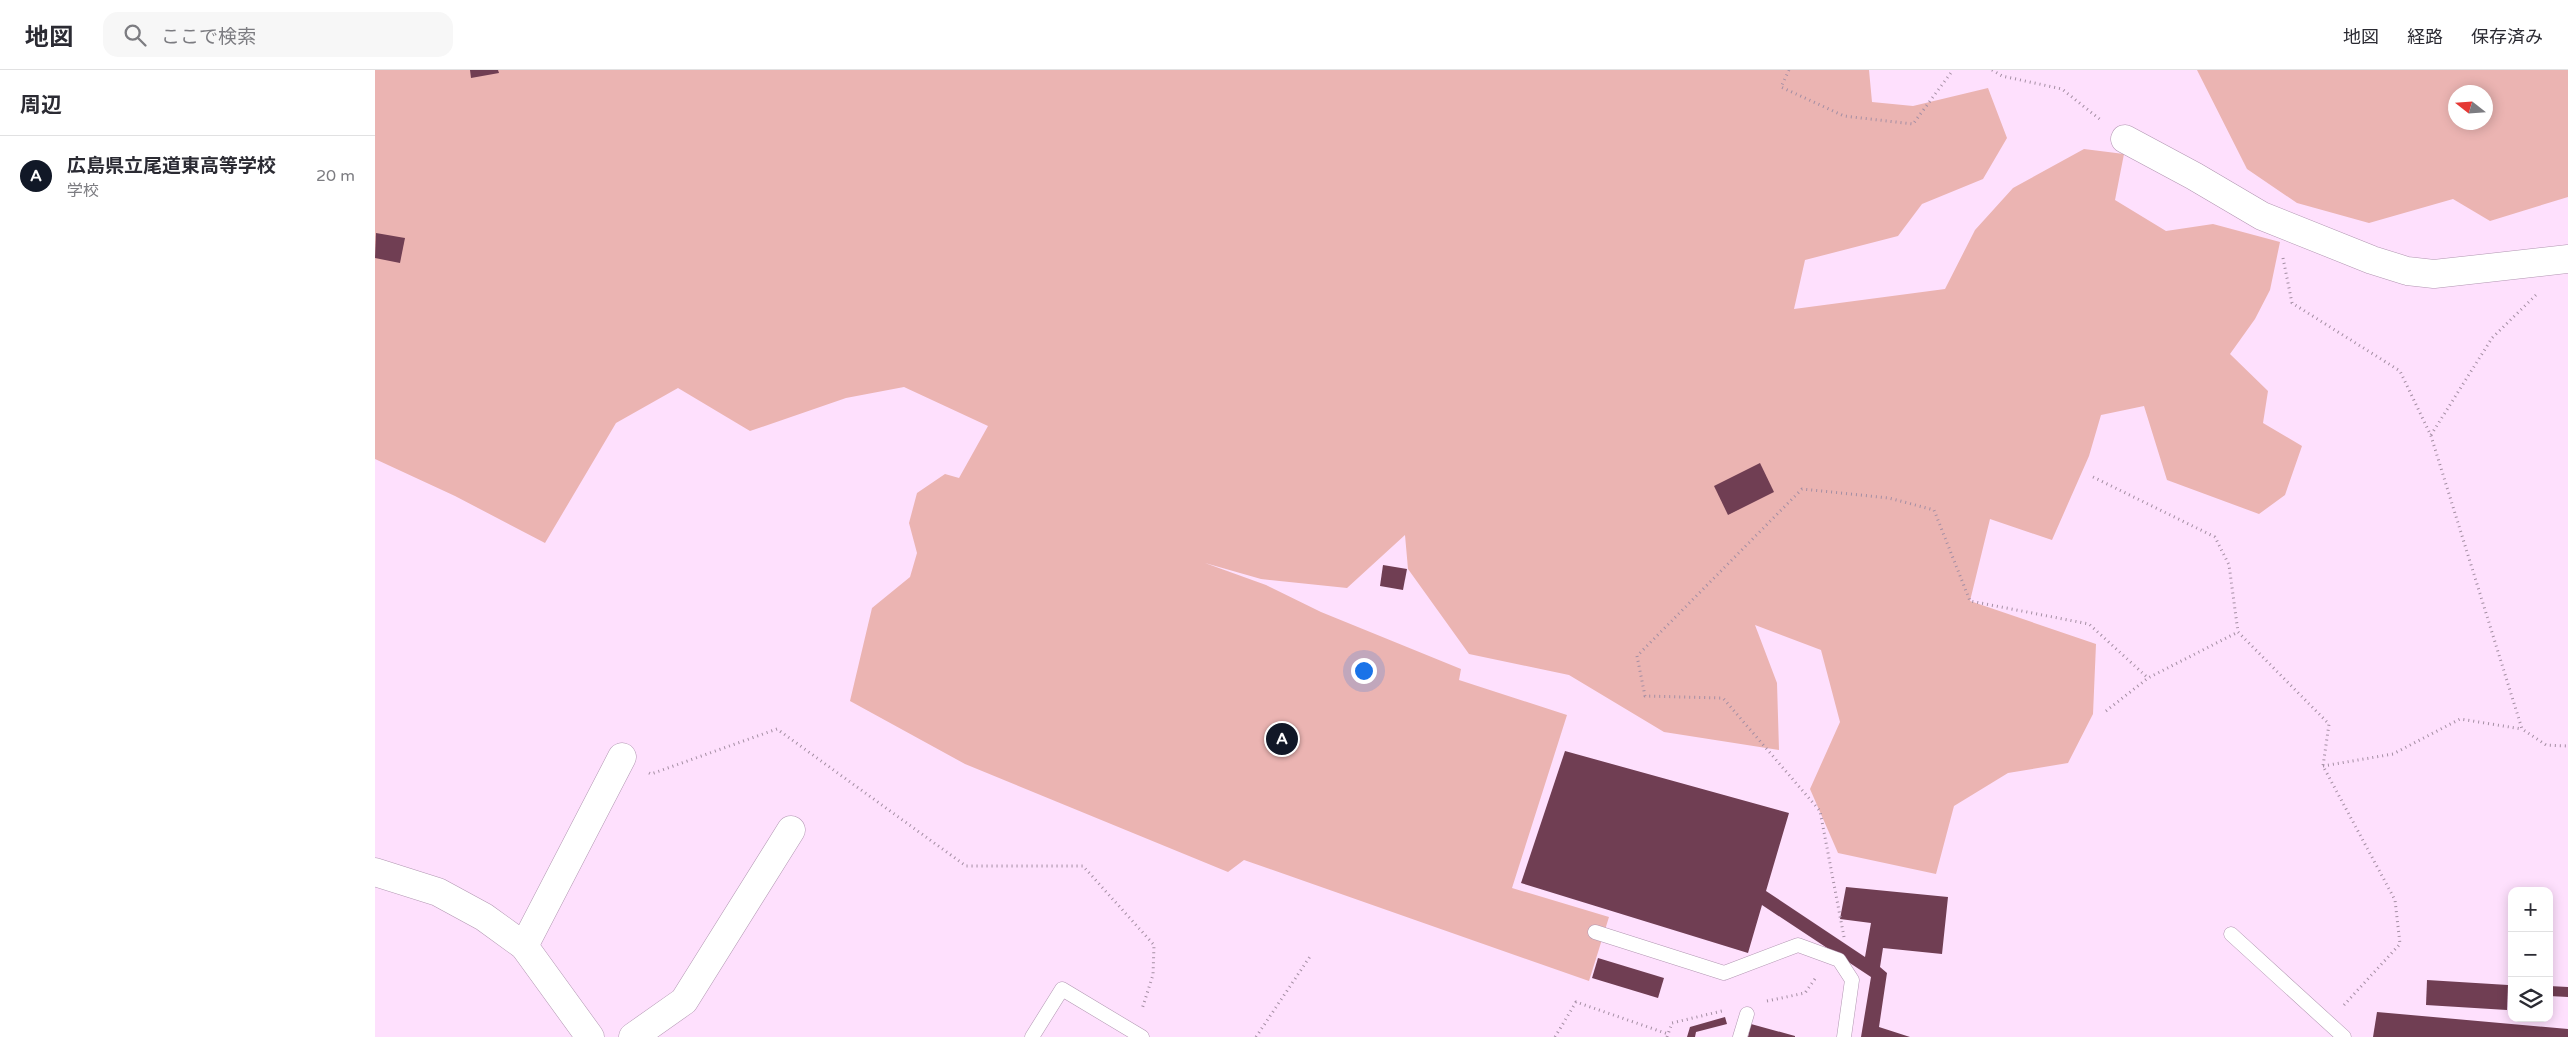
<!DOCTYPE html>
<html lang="ja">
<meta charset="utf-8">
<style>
:root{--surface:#fff;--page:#f7f7f7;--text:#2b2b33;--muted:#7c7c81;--line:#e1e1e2;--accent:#111827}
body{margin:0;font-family:"Varela Round","Noto Sans JP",sans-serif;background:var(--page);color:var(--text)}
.controls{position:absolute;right:15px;bottom:15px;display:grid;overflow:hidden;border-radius:10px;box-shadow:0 2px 12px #0003}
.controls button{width:45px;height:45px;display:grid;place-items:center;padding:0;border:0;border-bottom:1px solid var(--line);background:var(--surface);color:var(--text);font:25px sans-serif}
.compass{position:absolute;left:2073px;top:15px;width:45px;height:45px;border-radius:50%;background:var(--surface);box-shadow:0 2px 12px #0003;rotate:287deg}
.you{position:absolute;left:988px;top:600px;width:18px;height:18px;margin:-12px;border:4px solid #fff;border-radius:50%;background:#1a73e8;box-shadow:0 0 0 8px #1a73e833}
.badge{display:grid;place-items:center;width:32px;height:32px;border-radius:50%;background:var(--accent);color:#fff;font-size:16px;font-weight:700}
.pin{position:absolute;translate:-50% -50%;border:2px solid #fff;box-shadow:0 1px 5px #0006}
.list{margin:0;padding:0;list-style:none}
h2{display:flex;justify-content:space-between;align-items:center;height:65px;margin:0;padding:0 20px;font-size:21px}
h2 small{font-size:16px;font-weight:400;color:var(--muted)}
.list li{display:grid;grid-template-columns:32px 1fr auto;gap:15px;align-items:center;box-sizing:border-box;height:80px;padding:0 20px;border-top:1px solid var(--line)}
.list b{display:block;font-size:19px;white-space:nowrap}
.list p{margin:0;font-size:16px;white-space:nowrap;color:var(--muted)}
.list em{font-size:16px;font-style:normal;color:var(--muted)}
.icon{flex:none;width:28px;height:28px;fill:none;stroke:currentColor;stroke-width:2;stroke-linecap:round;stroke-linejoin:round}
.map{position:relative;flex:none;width:2193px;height:967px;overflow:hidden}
header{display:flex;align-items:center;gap:30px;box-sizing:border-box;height:70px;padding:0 25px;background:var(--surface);border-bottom:1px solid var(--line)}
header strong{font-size:24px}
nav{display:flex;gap:28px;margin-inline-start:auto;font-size:18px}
.search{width:350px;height:45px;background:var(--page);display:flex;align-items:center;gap:12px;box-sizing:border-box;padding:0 18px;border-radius:15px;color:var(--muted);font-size:19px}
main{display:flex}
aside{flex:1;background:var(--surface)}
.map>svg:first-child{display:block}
.green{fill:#ebb4b2;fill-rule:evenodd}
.building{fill:#703e53}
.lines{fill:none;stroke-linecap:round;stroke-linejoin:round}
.lane-casing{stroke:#b196b1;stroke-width:15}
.street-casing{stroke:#b196b1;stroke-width:29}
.path{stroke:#a48ea3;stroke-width:3;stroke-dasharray:1 4;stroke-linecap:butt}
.lane{stroke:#fff;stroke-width:14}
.street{stroke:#fff;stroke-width:28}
</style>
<header>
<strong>地図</strong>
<div class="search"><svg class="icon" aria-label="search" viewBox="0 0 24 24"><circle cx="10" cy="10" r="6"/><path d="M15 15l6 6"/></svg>ここで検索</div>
<nav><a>地図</a><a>経路</a><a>保存済み</a></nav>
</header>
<main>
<aside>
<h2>周辺<small></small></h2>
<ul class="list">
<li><span class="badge">A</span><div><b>広島県立尾道東高等学校</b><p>学校</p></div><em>20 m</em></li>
</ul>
</aside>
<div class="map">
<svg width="2193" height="967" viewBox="0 0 2193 967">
<rect width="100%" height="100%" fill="#fee0fd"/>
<g class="green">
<path d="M0,0h1494l3,32 41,4 75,-18 19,50 -24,41 -61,25 -24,32 -93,24 -11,49 151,-20 30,-59 38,-42 71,-39 40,5 -9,46 51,31 47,-7 67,18 -10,48 -15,29 -25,35 38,37 -5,32 39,23 -17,49 -26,19 -92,-34 -23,-74 -43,9 -12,41 -37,84 -62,-21 -20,82 126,43 -3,70 -25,49 -60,10 -54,33 -18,68 -98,-21 -28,-64 30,-67 -19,-72 -66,-25 22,58 2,67 -115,-18 -95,-57 -100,-21 -61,-85 -3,-34 -58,53 -86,-9 -56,-16 61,22 55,27 140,57 -2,11 108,35 -55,173 97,29 -20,64 -345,-121 -16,12 -263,-108 -115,-63 22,-93 38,-31 7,-24 -8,-30 8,-30 28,-19 14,4 29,-52 -84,-39 -58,11 -96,33 -72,-43 -62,35 -71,120 -90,-47 -80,-37z"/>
<path d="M1822,0h371v127l-78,24 -37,-22 -84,24 -72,-20 -50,-34zM2080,22h30v30h-30z"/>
</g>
<g class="building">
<path d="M95,0h28l1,3 -28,5z"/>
<path d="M1,163l29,5 -5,25 -25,-5z"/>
<path d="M1385,393l14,29 -46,23 -14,-29z"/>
<path d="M1008,495l24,4 -4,21 -23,-4z"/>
<path d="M1190,681l224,62 -23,78 99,66 6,-34 -31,-4 6,-32 102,10 -6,57 -59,-6 -3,19 7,6 -8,54 31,10h-49l10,-60 -109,-72 -14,48 -227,-70z"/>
<path d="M1223,888l66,20 -6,20 -66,-20z"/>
<path d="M2052,910l81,5 -1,25 -81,-5z"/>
<path d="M2174,916l19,1v10l-19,-1z"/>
<path d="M2002,942l191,17v8h-195z"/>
<path d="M1350,947l2,7 -31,8 -1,5h-8l3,-10z"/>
<path d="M1376,954l44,12v1h-47z"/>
</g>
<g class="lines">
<defs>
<g id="lane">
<path d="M1220,862l129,41 74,-28 41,15 13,20 -8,57"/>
<path d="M1856,864l113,103"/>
<path d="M657,967l30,-48 80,48"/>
<path d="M1365,967l7,-23"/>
</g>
<g id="street">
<path d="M1750,69l69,37 68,40 110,44 35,11 27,3 134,-15"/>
<path d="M0,802l63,20 46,25 40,29 66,91"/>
<path d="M149,876l98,-189"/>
<path d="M258,967l51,-36 107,-171"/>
</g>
</defs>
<use href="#lane" class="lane-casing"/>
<use href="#street" class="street-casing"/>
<g class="path">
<path d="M1414,0l-8,17 63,29 69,8 40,-54"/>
<path d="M1617,0l10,6 60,13 40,32"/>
<path d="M1908,188l9,45 108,68 31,65 91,293 24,16 22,1"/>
<path d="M2056,365l61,-97 44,-43"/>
<path d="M1718,407l122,60 14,28 9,67 91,92 -6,42 72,134 5,44 -56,61"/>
<path d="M1731,641l42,-33 90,-46"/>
<path d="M1948,696l70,-12 67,-35 62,10"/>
<path d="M274,703l2,1 126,-45 189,137h117l71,79 -1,30 -11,34"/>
<path d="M1469,867l-24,-126 -97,-113 -78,-2 -8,-40 165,-167 87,9 45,12 36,91 119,23 59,54"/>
<path d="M1392,931l38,-8 12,-17"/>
<path d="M881,967l55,-82"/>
<path d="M1180,967l21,-35 92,32"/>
<path d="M1292,967l5,-14 50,-12"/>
</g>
<use href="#lane" class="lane"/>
<use href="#street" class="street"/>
</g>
</svg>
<div class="controls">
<button>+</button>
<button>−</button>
<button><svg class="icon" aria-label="layers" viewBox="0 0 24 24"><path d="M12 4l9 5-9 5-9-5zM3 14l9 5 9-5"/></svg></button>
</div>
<svg class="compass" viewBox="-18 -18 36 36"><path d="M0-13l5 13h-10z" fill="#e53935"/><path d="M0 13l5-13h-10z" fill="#7c7c81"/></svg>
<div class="you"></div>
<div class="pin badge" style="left:907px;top:669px">A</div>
</div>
</main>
